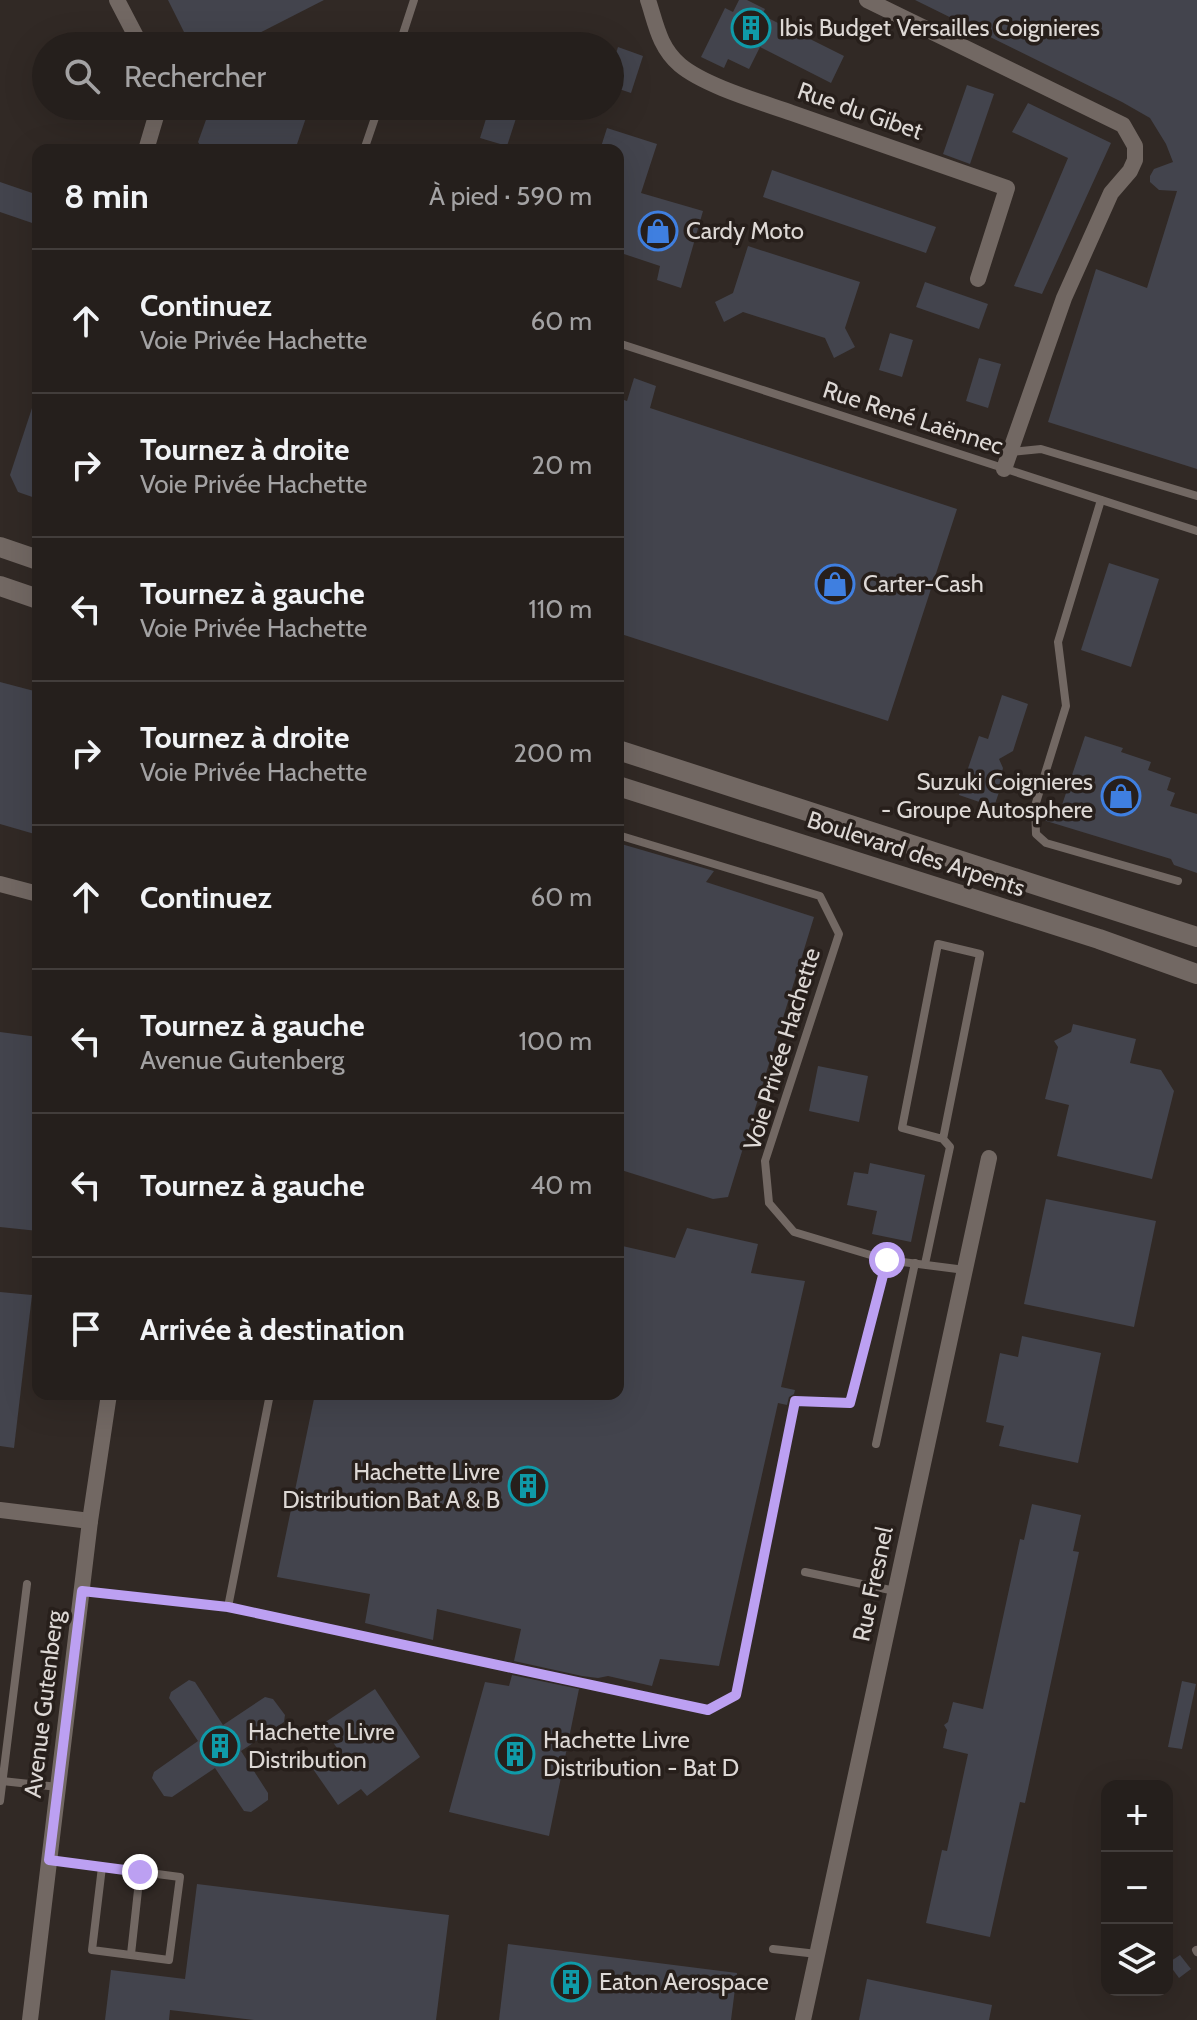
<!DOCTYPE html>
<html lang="fr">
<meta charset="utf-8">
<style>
:root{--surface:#251f1c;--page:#312c29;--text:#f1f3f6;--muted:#a3a2a3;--line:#423d3b}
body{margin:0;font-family:Cabin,sans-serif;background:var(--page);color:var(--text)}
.controls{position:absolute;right:24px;bottom:24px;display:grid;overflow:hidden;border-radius:16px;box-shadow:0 8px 32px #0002}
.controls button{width:72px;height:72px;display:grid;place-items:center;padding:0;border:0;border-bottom:2px solid var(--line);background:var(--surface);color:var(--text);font:40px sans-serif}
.stop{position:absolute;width:24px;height:24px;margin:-18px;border:6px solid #bca0f2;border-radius:50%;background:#fff}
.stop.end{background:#bca0f2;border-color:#fff;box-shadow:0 2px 8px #0008}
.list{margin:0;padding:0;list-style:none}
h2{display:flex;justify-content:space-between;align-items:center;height:104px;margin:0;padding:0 32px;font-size:34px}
h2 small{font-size:26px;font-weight:400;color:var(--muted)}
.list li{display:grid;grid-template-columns:52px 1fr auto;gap:24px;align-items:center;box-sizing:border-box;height:144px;padding:0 32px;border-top:2px solid var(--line)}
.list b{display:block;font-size:30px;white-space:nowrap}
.list p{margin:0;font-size:26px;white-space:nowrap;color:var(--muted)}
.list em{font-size:26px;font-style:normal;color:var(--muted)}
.icon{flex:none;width:44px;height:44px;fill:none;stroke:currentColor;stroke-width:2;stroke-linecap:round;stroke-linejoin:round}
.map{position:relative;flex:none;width:1197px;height:2020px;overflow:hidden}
.search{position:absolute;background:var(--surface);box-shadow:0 8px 32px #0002;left:32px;top:32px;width:592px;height:88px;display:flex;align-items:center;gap:20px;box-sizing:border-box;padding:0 28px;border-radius:44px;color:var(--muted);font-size:30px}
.panel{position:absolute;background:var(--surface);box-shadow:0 8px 32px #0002;left:32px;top:144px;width:592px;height:1256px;border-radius:16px}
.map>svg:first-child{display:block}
.building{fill:#43444d}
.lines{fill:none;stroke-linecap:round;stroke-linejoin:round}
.service{stroke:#726863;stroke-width:8}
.minor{stroke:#726863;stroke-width:16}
.tertiary{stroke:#726863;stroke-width:20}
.route{stroke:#bca0f2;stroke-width:10}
.labels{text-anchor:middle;stroke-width:7;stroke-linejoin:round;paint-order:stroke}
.poi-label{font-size:24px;fill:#ddd8d5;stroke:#271f1b;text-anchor:start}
.street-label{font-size:24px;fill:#ddd8d5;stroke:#271f1b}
</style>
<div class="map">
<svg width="1197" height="2020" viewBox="0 0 1197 2020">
<rect width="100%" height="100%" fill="#312925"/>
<g class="building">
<path d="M168,0h156l-90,46h-43z"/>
<path d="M739,0h8l18,9 -3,6 82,41 -13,27 -71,-36 -11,22 -21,-10 -4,9 -23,-11 24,-49 8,4z"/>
<path d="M915,0h282v469l-149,-47 48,-153 51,19 30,-97 -18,-1 -9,-8v-6l4,-7 19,-7 -7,-18 -16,-26 -28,-16z"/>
<path d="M618,47l25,9 -12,37 -21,-7v-14z"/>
<path d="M967,85l27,9 -24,70 -27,-10z"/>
<path d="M1028,103l83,40 -69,151 -28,-8 54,-128 -56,-26z"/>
<path d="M211,106h99l-15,44h-92l-5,-8z"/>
<path d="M490,106h30l-13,40 -27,-8z"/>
<path d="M607,128l50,16 -16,49 62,18 -22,77 -24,-8 3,-14 -42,-14v-102h-18z"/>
<path d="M772,170l164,57 -10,26 -163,-56z"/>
<path d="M0,182l38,13v30l-38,-13z"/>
<path d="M748,246l112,36 -15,46 10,19 -21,11 -9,-20 -82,-26 -19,10 -9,-20 18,-9z"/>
<path d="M925,282l63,22 -9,25 -63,-22z"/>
<path d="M890,333l23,7 -11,37 -23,-7z"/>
<path d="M979,358l22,6 -13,44 -22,-7z"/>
<path d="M634,378l22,8 -6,22 307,101 -69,212 -270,-88v-235l9,3z"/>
<path d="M35,399h3v100l-20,-7 -8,-17z"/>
<path d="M1109,563l50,16 -28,88 -50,-17z"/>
<path d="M0,682l38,10v143l-38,-11z"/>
<path d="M1002,695l26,9 -15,47 -14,8 4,9 -2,8 3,1 -10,30 -35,-12 20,-59 9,3z"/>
<path d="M1085,736l38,12 -2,4 30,10 -3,8 23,8 -4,12 8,3 -5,13 27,8v59l-23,-8 -3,-6 -128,-39 4,-13 13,4z"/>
<path d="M618,843l96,28 -8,11 108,35 -86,280 -15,2 -95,-30z"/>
<path d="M1073,1024l63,15 -6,24 31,7 13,21 -22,88 -95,-23 12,-51 -24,-6 13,-52 -4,-6 17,-9z"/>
<path d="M0,1032l38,5v194l-38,-4z"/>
<path d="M818,1066l50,10 -9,46 -50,-11z"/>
<path d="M870,1163l55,12 -14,67 -39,-8 5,-23 -30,-6 7,-33 14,2z"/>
<path d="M1046,1199l110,22 -22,106 -110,-23z"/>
<path d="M687,1228l71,16 -7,29 54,8 -24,106 14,3 -1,4 -5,3 -2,8 -9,-2 -59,263 -59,-7 -8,27 -44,-10 -10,2 -16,-2 -68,-15 7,-32 -84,-20 -4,31 -68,-17 5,-29 -93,-17 38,-183h303v-149l57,13z"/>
<path d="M0,1292l32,3 -18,153 -14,-2z"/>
<path d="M1022,1336l79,17 -23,110 -79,-17 5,-20 -18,-4 14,-69 18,4z"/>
<path d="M1032,1504l49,11 -8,36 6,1 -54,251 -5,-1 -30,135 -64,-14 16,-73 5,1 21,-97 -25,-6 4,-18 -3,-5 4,-3 5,-20 30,7 37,-170 4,1z"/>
<path d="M512,1675l67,14 -30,147 -100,-24 36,-130 24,4z"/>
<path d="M189,1680l6,2 28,43 42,-28 8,2 12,16 -1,7 -43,29 27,42v7l-17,12 -7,-1 -29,-43 -43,29 -8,-1 -12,-18 2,-6 44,-31 -29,-43 2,-6z"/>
<path d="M1182,1681l14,3 -14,65 -14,-2z"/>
<path d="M375,1689l45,68 -53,39 -6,-7 -23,16 -25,-36 26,-18 -18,-26z"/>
<path d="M197,1884l252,31 -13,105h-182l-84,-10 -1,10h-64l6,-50 74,9z"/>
<path d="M508,1944l229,29 -6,47h-232z"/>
<path d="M1180,1955l11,14 -12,9 -11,-15z"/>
<path d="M867,1979l125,26 -3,15h-130z"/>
</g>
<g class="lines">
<g class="service">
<path d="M399,46l15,-46"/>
<path d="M364,150l15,-44"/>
<path d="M618,343l579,188"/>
<path d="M1010,452l31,-3 156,47"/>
<path d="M1101,500l-43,142 8,64 -31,100 1,28 10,9 132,38"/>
<path d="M887,1260l78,10"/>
<path d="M925,1264l25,-117 -7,-8 -41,-11 36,-184 42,10 -37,185"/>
<path d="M876,1444l39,-181"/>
<path d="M805,1572l90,19"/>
<path d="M82,1591l146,16 480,103 28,-15 59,-294 55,2 37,-143 -93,-28 -25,-29 -4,-42 74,-227 -19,-38 -202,-61"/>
<path d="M228,1607l42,-213"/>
<path d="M2,1781l56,6"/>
<path d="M0,1801l27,-217"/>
<path d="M50,1860l130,17 -11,83 -77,-10 10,-83"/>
<path d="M773,1949l44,5"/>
<path d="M1196,1950l1,2"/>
<path d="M131,1954l9,-82"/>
</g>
<g class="minor">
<path d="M117,0l24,46"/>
<path d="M648,0c8,24 11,47 32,65 25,21 81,37 112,48 72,25 143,50 215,75l-29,91"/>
<path d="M867,0l256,125 12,21v14l-5,11 -19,22 -47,105 -60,171"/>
<path d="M146,150l13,-44"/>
<path d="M0,884l38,10"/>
<path d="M0,1510l90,11"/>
<path d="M30,2020l60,-499 19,-127"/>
<path d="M803,2020l186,-862"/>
</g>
<g class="tertiary">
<path d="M0,547l38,13"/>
<path d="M0,586l38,13"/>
<path d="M618,750l579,187"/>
<path d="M618,786l481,153 98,35"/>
</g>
</g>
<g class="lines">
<path class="route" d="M140,1872l-91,-12 33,-269 146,16 480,103 28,-15 59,-294 55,2 37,-143"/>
</g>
<defs>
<symbol id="building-ring" viewBox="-11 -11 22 22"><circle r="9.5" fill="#271f1b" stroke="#0f9aa8" stroke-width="1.5"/><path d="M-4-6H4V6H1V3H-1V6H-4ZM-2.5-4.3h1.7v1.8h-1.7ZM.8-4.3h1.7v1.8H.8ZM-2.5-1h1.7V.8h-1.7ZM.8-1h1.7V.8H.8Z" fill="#0f9aa8"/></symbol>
<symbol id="shop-ring" viewBox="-11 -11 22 22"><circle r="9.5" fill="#271f1b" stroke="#3f7fe0" stroke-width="1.5"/><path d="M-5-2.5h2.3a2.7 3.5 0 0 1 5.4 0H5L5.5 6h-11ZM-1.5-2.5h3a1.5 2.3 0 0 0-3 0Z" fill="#3f7fe0"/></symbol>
</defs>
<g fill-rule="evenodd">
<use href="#building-ring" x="729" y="6" width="44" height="44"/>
<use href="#shop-ring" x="636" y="209" width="44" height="44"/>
<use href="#shop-ring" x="813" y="562" width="44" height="44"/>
<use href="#shop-ring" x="1099" y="774" width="44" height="44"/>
<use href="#building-ring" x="506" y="1464" width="44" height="44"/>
<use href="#building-ring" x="198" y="1724" width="44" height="44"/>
<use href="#building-ring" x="493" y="1732" width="44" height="44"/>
<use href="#building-ring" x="549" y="1960" width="44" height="44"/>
</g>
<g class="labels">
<g class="poi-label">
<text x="779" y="36">Ibis Budget Versailles Coignieres</text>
<text x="686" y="239">Cardy Moto</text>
<text x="863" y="592">Carter-Cash</text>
<text x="1093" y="790" text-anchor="end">Suzuki Coignieres<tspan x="1093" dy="28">- Groupe Autosphere</tspan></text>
<text x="500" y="1480" text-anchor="end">Hachette Livre<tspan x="500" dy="28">Distribution Bat A &amp; B</tspan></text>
<text x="248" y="1740">Hachette Livre<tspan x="248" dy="28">Distribution</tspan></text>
<text x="543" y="1748">Hachette Livre<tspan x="543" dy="28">Distribution - Bat D</tspan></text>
<text x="599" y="1990">Eaton Aerospace</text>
</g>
<g class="street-label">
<text transform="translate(860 111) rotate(19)" y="8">Rue du Gibet</text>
<text transform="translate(913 418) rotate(18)" y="8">Rue René Laënnec</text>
<text transform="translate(916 854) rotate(18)" y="8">Boulevard des Arpents</text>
<text transform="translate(782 1049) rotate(-73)" y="8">Voie Privée Hachette</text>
<text transform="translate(873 1584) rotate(-78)" y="8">Rue Fresnel</text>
<text transform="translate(44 1704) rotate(-83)" y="8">Avenue Gutenberg</text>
</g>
</g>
</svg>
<div class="controls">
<button>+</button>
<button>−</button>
<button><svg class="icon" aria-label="layers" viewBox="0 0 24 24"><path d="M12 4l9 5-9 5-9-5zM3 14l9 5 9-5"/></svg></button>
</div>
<div class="stop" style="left:887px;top:1260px"></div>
<div class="stop end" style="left:140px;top:1872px"></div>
<div class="search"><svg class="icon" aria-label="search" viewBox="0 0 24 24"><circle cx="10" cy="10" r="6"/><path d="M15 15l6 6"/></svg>Rechercher</div>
<section class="panel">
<h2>8 min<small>À pied · 590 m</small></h2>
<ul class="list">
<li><svg class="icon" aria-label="ahead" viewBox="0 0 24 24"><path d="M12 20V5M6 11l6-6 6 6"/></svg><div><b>Continuez</b><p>Voie Privée Hachette</p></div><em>60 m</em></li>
<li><svg class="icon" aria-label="right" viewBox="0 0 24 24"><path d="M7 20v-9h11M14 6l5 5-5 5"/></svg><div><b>Tournez à droite</b><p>Voie Privée Hachette</p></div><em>20 m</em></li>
<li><svg class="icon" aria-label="left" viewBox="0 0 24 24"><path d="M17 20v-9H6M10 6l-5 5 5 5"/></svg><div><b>Tournez à gauche</b><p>Voie Privée Hachette</p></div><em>110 m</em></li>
<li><svg class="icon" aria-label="right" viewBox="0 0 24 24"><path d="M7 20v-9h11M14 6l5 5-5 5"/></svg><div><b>Tournez à droite</b><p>Voie Privée Hachette</p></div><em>200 m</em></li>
<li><svg class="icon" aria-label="ahead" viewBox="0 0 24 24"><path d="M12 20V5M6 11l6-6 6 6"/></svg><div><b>Continuez</b></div><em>60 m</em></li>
<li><svg class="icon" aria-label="left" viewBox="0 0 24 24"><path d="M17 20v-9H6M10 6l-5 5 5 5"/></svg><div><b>Tournez à gauche</b><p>Avenue Gutenberg</p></div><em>100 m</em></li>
<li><svg class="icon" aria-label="left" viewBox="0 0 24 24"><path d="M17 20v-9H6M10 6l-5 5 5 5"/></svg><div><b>Tournez à gauche</b></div><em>40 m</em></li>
<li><svg class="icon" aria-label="arrive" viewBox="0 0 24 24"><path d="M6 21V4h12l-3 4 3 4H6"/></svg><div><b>Arrivée à destination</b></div></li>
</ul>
</section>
</div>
